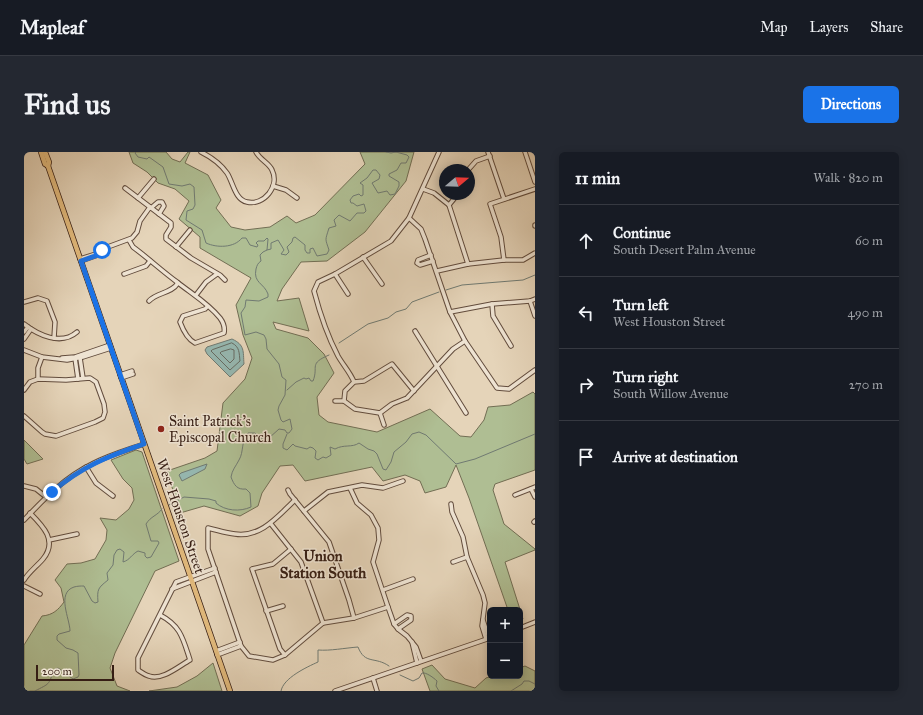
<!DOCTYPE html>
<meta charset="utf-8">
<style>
:root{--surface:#171b24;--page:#242831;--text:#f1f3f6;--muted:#9ea1a6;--line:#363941;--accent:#1a73e8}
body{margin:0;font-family:"IM FELL Great Primer",serif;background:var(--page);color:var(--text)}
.controls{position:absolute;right:12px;bottom:12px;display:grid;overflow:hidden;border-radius:6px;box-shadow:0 2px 10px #0003}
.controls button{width:36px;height:36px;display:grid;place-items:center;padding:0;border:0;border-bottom:1px solid var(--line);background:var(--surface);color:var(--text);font:20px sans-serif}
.compass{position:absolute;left:415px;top:12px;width:36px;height:36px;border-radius:50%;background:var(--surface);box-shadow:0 2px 10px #0003;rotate:71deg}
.scale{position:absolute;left:12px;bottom:10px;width:78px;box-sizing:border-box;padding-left:4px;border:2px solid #361e14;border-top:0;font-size:11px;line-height:14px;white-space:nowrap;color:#361e14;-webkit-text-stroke:3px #eee3d2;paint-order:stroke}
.stop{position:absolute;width:12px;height:12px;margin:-9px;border:3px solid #1a73e8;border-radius:50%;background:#fff}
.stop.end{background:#1a73e8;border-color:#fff;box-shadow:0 1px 4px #0008}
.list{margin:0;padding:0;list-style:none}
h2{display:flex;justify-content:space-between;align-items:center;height:52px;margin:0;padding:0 16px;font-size:17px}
h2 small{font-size:13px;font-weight:400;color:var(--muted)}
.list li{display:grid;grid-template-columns:26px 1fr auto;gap:12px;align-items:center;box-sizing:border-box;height:72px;padding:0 16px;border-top:1px solid var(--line)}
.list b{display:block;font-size:15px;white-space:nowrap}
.list p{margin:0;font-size:13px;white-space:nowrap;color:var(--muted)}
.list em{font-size:13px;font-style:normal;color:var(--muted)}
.icon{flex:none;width:22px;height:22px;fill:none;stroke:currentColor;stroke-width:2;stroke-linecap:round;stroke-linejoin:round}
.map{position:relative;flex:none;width:511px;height:539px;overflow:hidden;border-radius:6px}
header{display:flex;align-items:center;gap:24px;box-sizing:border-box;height:56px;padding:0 20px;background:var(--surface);border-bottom:1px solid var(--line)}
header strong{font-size:19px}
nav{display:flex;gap:22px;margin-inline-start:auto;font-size:14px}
.intro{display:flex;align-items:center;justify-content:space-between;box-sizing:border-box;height:96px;padding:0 24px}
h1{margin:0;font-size:28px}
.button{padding:10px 18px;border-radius:6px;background:var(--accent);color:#fff;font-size:14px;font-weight:700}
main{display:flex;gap:24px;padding:0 24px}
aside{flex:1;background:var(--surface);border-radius:6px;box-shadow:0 2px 10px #0003}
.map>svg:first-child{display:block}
.green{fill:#afbe93;stroke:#726e54}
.water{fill:#96b8b1;stroke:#707a72}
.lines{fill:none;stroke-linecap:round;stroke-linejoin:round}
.shore{stroke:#666b62;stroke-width:1}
.stream{stroke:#707a72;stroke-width:1}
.minor-casing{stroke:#624c3d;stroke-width:5.5}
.major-casing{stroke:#361e14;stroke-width:6}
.minor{stroke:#eee3d2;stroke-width:3.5}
.major{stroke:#e2ba7c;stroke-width:4.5}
.route{stroke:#1a73e8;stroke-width:5}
.poi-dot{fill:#8f2418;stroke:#eee3d2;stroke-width:1.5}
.labels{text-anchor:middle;stroke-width:3;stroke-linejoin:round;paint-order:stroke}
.poi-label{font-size:14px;fill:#361e14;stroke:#eee3d2;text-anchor:start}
.street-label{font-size:14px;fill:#361e14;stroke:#eee3d2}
.neighbourhood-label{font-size:15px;font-weight:bold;fill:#361e14;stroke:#eee3d2}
</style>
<header>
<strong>Mapleaf</strong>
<nav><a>Map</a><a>Layers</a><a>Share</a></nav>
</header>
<div class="intro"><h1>Find us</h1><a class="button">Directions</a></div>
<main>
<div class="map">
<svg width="511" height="539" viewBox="0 0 511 539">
<rect width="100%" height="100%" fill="#e5d4b9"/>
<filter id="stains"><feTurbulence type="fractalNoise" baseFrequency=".005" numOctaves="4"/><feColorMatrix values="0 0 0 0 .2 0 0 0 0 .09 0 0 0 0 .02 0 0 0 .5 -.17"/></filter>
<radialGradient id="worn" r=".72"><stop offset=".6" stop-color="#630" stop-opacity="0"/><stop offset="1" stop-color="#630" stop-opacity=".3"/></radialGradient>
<g class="green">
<path d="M105,0h37l6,7 8,3 8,-10h2l-5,11 23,12 13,25 -5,8 15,19 14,3 25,-3 17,-11 9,7 19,-8 50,-51 -5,-12h54l-8,29 -41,51 -38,29 -26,1 -19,27 -5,12 22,-3 10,33 -36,-9 3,7 32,9 16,16 10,19 -17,24 2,18 9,7 49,10 53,-23 30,27 11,1 13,-17 4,-13 22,-2 23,-13 2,2v76l-40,14 -2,6 11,34 31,25v1l-30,12 18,57 -3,1v-10h-12l-39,-112 -13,-33 -10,22 -21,6 -5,-12 -15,-6 -22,6 -11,-14 -67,14 -12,-16 -13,1 -18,27 -4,13 -18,10 -36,-10 -24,7 -13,-42 38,-13 12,-7 6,-48 22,-24 7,-21 -9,-23 -7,-30 15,-27 -51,-30v-11l-21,-18 10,-18 -14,-12 -17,-6 -11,-11 -14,-9z"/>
<path d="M0,288l19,19 -16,5 -3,-5z"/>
<path d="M112,298l6,2 37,109 -24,10 -40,82 -5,15 7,18 13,5h-106v-46l18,-29c11,-1 16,-6 22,-14l-3,-14 -6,-8 12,-16 14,-1 14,-4 11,-19 1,-10 -7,-12 16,2 13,-11 5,-9 -2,-12 -9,-9 -12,-19z"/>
<path d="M189,511l9,28h-73l28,-4 20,-11z"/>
<path d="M408,513l13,14 30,9 11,-10 7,-2h27v-8l5,-2 10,5v20h-105l-8,-22z"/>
</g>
<g class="water">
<path d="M208,187c13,6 11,12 12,25l-14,13 -23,-23 -2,-4 2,-3z"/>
<path d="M183,312l-2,5 -23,12 -3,-6 2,-2z"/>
</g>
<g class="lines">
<g class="shore">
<path d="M208,191c8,4 7,10 8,18l-10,9 -19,-19 1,-1z"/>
<path d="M207,197l3,1v9l-4,4 -10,-10 1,-1z"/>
</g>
<g class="stream">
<path d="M112,0l-1,1 3,4 9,2 2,-2 14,10 6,17 13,2 8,-2 4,3 1,18 -2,4 -6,2 -1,9 16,10 4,13c11,5 28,5 36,-5h4l4,7 7,2 1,-2 -2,-2 2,-2h6l3,-3 1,1 -1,11 -4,2 -3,3 1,6c-3,2 -4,4 -5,8 -3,14 8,14 12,25v3l-9,4 -13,-1 -1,7 -4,6 4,22 11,-3 8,3 2,4 1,10 12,15 3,13 4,3 -1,15 -6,11 -1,4 3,10 2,2 7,-3 2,10 -3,4h-2l-2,-3 -6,-1 -10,9h-10l-4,-5h-7c-7,7 -4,19 -9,27 -3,6 -7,10 -8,17 3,8 6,13 15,12l4,4 1,14c-11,5 -26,4 -35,-4v-2l-7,-2 -25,-2 -15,8"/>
<path d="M362,0l5,1 5,-1"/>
<path d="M243,98l4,-1v-6l7,-3 6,10 -3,4 5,1 3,-3 -2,-5 5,-5 1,-4 2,-1 10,8v5l2,3h3v-4l3,-1 4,8 10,-2 2,-4c-4,-12 -4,-9 0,-22l7,-2 -2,-6 5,-5 11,6 7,-8h7l2,-2 -2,-7 -7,2 -4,-3h-2l-1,-3 3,-4 6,-2 2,2 2,-1v-10l-3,-2 7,-5 6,-8h3l4,5 -1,4 -7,4 6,10 9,-2 3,4 5,-1 4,-8v-4l-10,-6v-2l8,-4 4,-7h5l3,-6 -2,-2 -11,-3"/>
<path d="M422,138l16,-5 61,-5 12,-5"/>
<path d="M315,191l29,-19 20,-6 8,-6 10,-3 6,-7 27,-10"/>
<path d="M263,238l9,-8 8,-4 2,1 3,-1 2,3h2c6,-15 -5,-17 16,-26"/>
<path d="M263,282l-4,10v4l4,2 6,-6 2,2 12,3 3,-2 3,1 3,3 -1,7 3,2 5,-3 3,1 5,-3 -1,-8 5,2c9,-5 17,-1 24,-6l9,6 6,2 3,3 6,15 3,1 5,-8 3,-10 12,-10 6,-8 7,-2 7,3 30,29 19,-5 60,-25"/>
<path d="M376,523l13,6 6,-3 3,-5c4,-1 12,5 15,8l-1,5 3,5"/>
<path d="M11,539c15,-8 13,-5 19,-21l4,-2 15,11 5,-2 1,-2 -1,-22 -5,-3 -7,-2 -9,-8v-4l2,-2 11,-3c0,-12 -14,-38 4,-44 4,-1 6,-1 10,-1l8,15 3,2 3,-1c-1,-13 0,-14 10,-22l-1,-7 6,-8 1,-10 3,-5 3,-1 4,3 -1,10c7,-2 9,-8 15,-11l7,2v3l2,2 4,-1 8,-14 -1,-2h-7l-5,-17c5,-8 11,-8 16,-15"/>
<path d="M257,539c2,-13 26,-24 37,-29v-12c12,1 27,-2 40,-3 7,18 17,9 31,19"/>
<path d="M487,539l11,-7 2,-3h5l6,3"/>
</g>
<defs>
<g id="minor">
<path d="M177,0c10,5 19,11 26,21 6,9 8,27 20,29 17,4 33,-16 25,-32 -3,-7 -12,-10 -16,-18"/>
<path d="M464,0l16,47"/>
<path d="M501,0l10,30"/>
<path d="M444,18l8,-9 14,-5"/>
<path d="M249,34l13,4 11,8"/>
<path d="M101,36l46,35v4l-5,8v4l25,19 29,17 5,5"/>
<path d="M399,37l11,4 15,12 19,59"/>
<path d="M114,46l16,-19"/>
<path d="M425,53l9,-11"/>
<path d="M127,56l7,-6h4l2,4 -5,8"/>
<path d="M385,66l12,11 4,10 25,73 15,29 32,47 12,1 26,-19"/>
<path d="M511,73v1"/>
<path d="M105,88l4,7c15,11 29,24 44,35 15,12 31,21 43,36 3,4 5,10 4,15l-29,10c-8,-4 -12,-13 -15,-21l3,-6 22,-7 3,-3"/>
<path d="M152,95l14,-17"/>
<path d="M75,101l6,-5 27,-10 5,-6 3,-11 10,-14"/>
<path d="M407,103l-13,5 -1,3 3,2 13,-4"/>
<path d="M339,105l19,27"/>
<path d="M56,107l19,-6 -4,3 -14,5"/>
<path d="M480,108l-3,-23 -11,-33 45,-15"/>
<path d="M413,119l31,-7 36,-4h19l12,-7"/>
<path d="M100,122l22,-8 4,-5"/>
<path d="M311,122l13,20"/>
<path d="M172,143l10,-13 11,-8"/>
<path d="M125,149c8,-9 22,-7 29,-18"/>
<path d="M506,149l5,15"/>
<path d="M0,150l14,-4 9,3 8,21 -1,16"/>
<path d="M468,152l1,12 18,30"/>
<path d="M426,160l42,-8 38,-3 5,-2"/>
<path d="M0,172c14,11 37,22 53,8"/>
<path d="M391,179l51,82"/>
<path d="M0,180l4,-5"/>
<path d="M0,187l7,-10"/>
<path d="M0,198l18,7 25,3 16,-3 28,-9"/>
<path d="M38,206l13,-1 35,-12"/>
<path d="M51,206l3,21"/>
<path d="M56,206l3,20"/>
<path d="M96,223l12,-4"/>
<path d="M97,226l12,-4"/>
<path d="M14,227v-11l4,-11"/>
<path d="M330,230c-4,-10 -11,-17 -16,-26 -10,-19 -19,-46 -24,-65l4,-9 17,-8 56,-33 18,-23 30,-66"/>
<path d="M0,238l6,-8 8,-3 28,1 24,-2 6,4 8,22 1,8 -2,6 -8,4 -39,14 -11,-2 -3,-2 -18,-16"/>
<path d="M311,249h9l11,8 25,4 12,-9 15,-6 46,-49 12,-8"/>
<path d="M320,249l1,-10 9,-9 10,-1 28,-17 22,27"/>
<path d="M356,261l4,12"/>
<path d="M62,315l10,16 17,13"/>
<path d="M0,334l12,3 10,8"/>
<path d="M326,336l7,15 14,12 7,13 1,12 -6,22 15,45 6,17 4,5 9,7 9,11 5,14"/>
<path d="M507,337l4,8"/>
<path d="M264,338l2,4 39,48 20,58 5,18"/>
<path d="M491,343l20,-8"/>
<path d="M271,348c-17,16 -34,38 -60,34 -9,-1 -18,-4 -27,-6v21l33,97 8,10 24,4 12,-5 38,-32 31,-5 34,-11"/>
<path d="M427,352l1,8 11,25 4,20 16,38 2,8 -3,23 4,13"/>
<path d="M280,359l24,-19 34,-7 21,3 20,-7"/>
<path d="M0,368c21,-22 41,-43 68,-56 17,-9 35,-14 52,-20"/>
<path d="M510,370l1,-1"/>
<path d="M247,372l30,38 22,61"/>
<path d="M25,388l28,-6"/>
<path d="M429,410l14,-5"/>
<path d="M0,428c5,-8 13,-14 19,-21 15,-18 0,-33 -13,-46"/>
<path d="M0,434l16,8"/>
<path d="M148,437l44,-17"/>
<path d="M359,438l30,-11"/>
<path d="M242,459l17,-5"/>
<path d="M136,463c21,11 23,24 30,45 -11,6 -28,21 -41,16 -4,-1 -8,-4 -11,-6v-12l38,-76 39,-14"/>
<path d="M459,468l6,18"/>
<path d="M370,472l13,-9 4,1v4l-13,9"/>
<path d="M496,476l15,-6"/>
<path d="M388,490l5,21"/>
<path d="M192,499l24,-9"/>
<path d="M193,503l24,-9"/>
<path d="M261,503l-5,-6 -28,-80 21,-5 18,-15"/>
<path d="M349,526l4,13"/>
<path d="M311,539l155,-53"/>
</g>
<g id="major">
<path d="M17,0l4,12 3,2"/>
<path d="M21,0l4,10 -1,4 182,525"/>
</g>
</defs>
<use href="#minor" class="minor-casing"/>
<use href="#major" class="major-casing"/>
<use href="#minor" class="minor"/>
<use href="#major" class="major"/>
</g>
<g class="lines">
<path class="route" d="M28,340c29,-25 56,-36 92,-48l-63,-183 14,-5 7,-6"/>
</g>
<circle class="poi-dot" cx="137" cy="277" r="4"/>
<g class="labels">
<g class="poi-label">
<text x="145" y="274">Saint Patrick's<tspan x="145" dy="16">Episcopal Church</tspan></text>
</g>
<g class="street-label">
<text transform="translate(157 364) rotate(71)" y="5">West Houston Street</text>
</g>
<g class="neighbourhood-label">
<text x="299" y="409">Union<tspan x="299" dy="17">Station South</tspan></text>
</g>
</g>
<rect width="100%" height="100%" filter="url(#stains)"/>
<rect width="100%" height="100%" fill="url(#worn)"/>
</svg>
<div class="controls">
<button>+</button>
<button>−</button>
</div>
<svg class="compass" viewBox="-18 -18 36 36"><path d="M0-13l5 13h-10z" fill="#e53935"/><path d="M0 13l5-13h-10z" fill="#9ea1a6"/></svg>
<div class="scale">200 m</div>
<div class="stop" style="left:78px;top:98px"></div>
<div class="stop end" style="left:28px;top:340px"></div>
</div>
<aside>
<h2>11 min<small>Walk · 820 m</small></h2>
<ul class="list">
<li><svg class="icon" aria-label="ahead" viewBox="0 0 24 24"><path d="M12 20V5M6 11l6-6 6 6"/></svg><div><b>Continue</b><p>South Desert Palm Avenue</p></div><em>60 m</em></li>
<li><svg class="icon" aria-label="left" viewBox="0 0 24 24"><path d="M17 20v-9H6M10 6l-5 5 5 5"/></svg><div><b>Turn left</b><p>West Houston Street</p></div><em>490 m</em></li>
<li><svg class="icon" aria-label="right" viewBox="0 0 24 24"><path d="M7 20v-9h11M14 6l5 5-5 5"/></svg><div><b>Turn right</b><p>South Willow Avenue</p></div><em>270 m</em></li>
<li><svg class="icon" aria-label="arrive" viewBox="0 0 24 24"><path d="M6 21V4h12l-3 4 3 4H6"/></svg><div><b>Arrive at destination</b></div></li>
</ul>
</aside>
</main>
